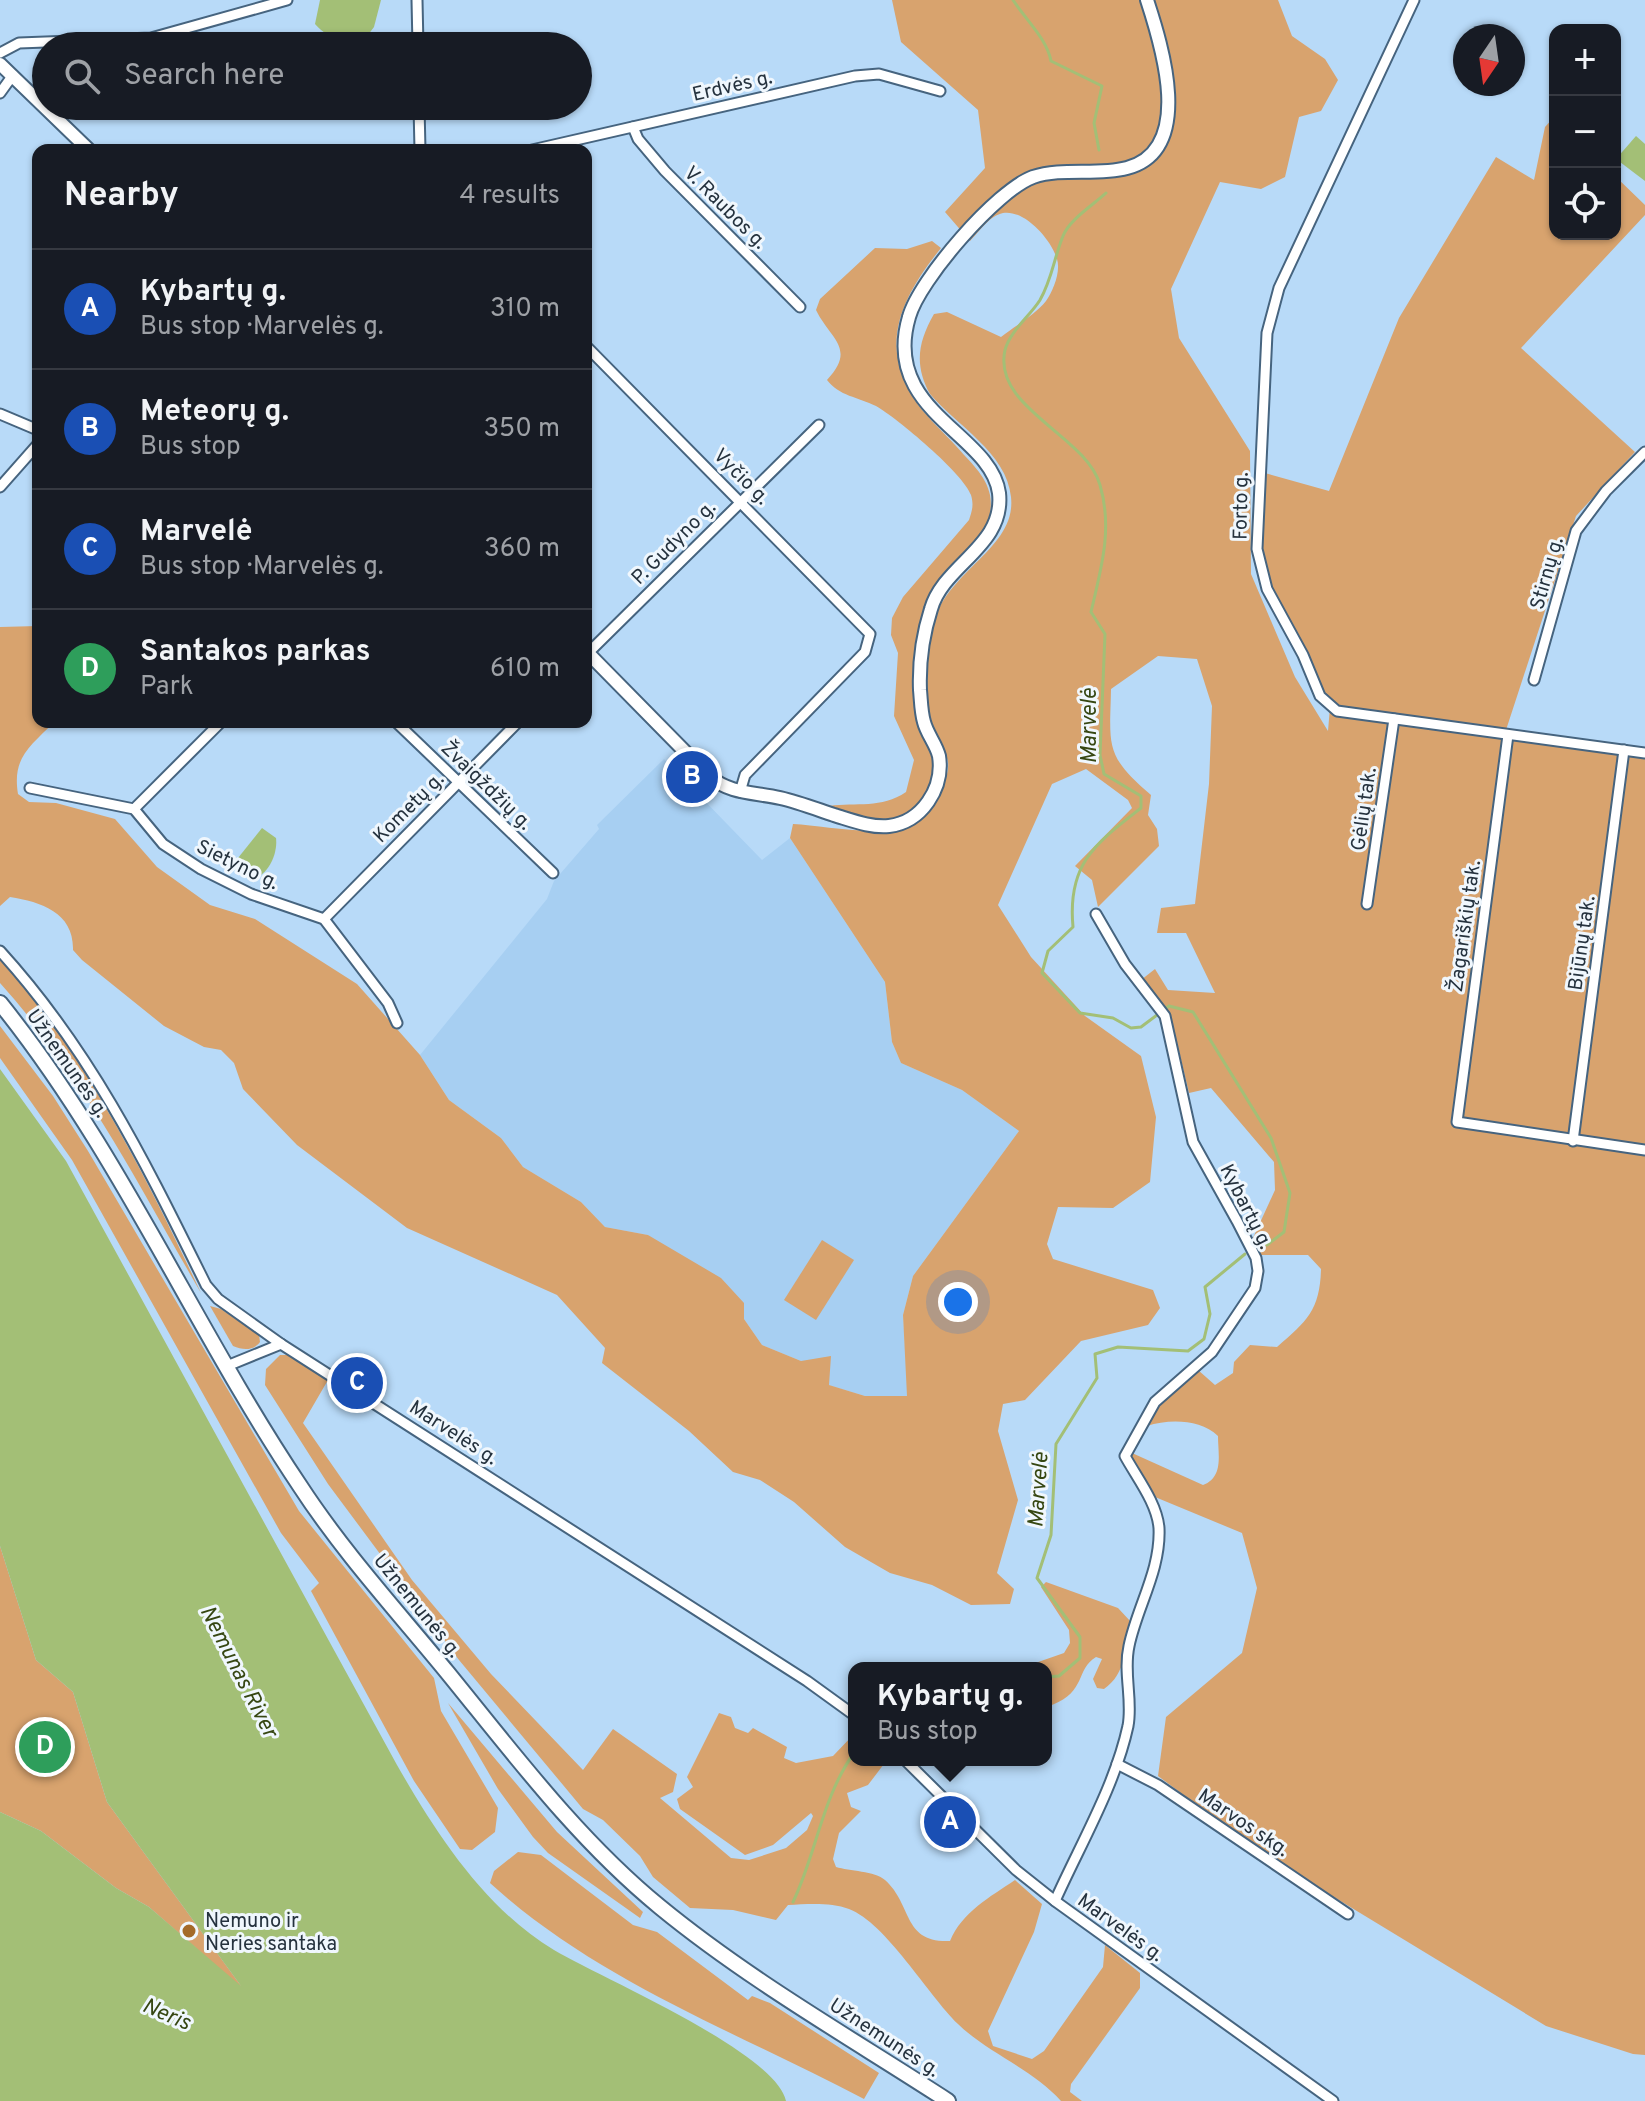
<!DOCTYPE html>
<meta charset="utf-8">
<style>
:root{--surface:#171b24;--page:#242831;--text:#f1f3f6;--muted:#9ea1a6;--line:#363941;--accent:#a46a29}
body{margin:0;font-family:Overpass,sans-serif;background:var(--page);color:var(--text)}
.controls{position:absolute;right:24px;top:24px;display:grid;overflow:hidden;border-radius:16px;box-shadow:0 2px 6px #0004}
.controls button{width:72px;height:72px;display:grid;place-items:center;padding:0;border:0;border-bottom:2px solid var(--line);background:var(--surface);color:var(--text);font:40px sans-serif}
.compass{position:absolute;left:1453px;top:24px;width:72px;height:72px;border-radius:50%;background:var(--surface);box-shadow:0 2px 6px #0004;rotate:193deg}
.you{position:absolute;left:958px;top:1302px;width:28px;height:28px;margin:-20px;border:6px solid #fff;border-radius:50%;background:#1a73e8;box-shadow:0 0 0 12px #1a73e833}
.badge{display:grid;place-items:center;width:52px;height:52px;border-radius:50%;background:var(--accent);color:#fff;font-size:26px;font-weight:700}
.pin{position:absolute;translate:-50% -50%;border:4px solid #fff;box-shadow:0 2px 8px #0006}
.popup{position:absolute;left:848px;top:1662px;width:204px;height:104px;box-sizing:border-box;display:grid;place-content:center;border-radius:16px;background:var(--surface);filter:drop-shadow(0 2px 6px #0005);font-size:26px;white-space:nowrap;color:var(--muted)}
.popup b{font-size:30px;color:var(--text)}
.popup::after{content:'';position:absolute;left:50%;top:100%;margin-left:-16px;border:16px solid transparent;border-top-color:var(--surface)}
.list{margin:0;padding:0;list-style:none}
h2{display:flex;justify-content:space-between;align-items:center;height:104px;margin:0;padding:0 32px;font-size:34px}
h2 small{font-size:26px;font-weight:400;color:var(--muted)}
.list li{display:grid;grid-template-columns:52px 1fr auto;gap:24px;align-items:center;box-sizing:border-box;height:120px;padding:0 32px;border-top:2px solid var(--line)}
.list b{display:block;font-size:30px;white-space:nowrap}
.list p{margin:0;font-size:26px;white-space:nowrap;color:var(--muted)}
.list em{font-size:26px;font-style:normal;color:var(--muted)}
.icon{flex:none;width:44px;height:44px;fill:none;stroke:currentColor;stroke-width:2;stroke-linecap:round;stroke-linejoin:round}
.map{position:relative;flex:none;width:1645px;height:2101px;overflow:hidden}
.search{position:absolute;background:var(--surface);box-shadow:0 2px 6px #0004;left:32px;top:32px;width:560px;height:88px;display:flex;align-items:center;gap:20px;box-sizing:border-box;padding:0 28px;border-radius:44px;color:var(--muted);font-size:30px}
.panel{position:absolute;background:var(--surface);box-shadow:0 2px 6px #0004;left:32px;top:144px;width:560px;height:584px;border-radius:16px}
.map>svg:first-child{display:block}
.built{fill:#a7cff2}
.green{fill:#d8a36e}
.water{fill:#a3bf76}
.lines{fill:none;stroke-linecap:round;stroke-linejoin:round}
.stream{stroke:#a3bf76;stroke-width:3}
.street-casing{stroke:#46647f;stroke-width:13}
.secondary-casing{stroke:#46647f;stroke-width:16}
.primary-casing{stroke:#46647f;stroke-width:18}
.street{stroke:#fff;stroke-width:9}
.secondary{stroke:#fff;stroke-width:12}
.primary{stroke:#fff;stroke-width:14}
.poi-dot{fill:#a46a29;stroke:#f0f7fd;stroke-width:3}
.labels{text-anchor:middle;stroke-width:6;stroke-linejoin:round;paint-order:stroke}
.street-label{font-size:20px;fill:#25323e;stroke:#f0f7fd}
.poi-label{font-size:20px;fill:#25323e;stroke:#f0f7fd;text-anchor:start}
.water-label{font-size:22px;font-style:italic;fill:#364712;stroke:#f0f7fd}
</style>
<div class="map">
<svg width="1645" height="2101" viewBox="0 0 1645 2101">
<rect width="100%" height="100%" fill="#b8daf8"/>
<path class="built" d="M664,759l98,101 28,-22 95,144 7,60 9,21 61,27 57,41 -106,145 -10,39 5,81h-43l-37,-11 -27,-24 -39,-16 -18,-26 -96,-84 -43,-8 -24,-25 -58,-35 -22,-29 -52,-38 -29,-45 127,-156 7,-18 45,-52 -2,-4z"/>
<g class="green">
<path d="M892,0h386l14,36 33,23 13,21 -17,31 -22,6 -14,60 -24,12 -41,-7 -49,107 8,49 71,113 1,123 44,103 33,54 2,-24 -69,-135 -3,-101 71,20 70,-173 97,-161 38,23 11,-53 10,-11v118h60v-58l30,29v10l-124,133 114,104 -59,64 -70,214 139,19v1306l-12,-1 -87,-28 -283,-172 -105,-78 8,-59 76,-64 15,-65 -15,-55 -87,-36 -24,-38 1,-6 71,32c21,-8 15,-31 15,-49 -18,-17 -49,-17 -71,-10 13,-26 28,-39 51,-56l17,15 18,-12 1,-11 16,-17 27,2c30,-26 43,-37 44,-78l-13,-14h-50l-5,-17 22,-48 -1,-28 -63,-74 -22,5 -16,-67 -32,-46 14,-11 13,21 47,3 -29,-60h-29l4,-25 34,-4 14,-120 3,-78 -15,-47 -39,-3 -47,33c-1,57 -7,66 40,106l-3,20 9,14 2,17 -61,61 -6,-27 -17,-14 57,-58 -4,-8 -42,-31 -34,15 -54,121 33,52 54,59 56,40 15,61 -6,65 -37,26 -55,-1 -11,37 6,15 100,31 7,18 -12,17 -67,16 -56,59 -22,4 -5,27 20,69 -21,73 17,16 -4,15 -39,1 -39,-20 -42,-12 -45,-26 -51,-45 -34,-22 -27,-8 -44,-41 -87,-68 3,-15 -48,-53 -150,-67 -110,-83 -54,-56 -9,-26 -13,-13 -17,-3 -40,-21 -82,-66 -9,-10c1,-37 -31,-48 -63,-53l-10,9v-279l38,-1v96h16c-24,25 -42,35 -36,72l11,8 27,1 59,16 42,48 53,38 45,14 102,65 63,71 29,45 52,38 22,29 58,35 24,25 43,8 73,43 23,25v16l18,26 39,16 30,-5 -2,29 36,11h42l-4,-81 10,-39 106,-145 -57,-41 -61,-27 -9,-21 -7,-60 -95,-144 3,-14c36,2 103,18 130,-8 12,-10 27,-38 25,-54 -3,-19 -19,-37 -22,-57 -4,-23 1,-50 5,-72 9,-61 86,-82 80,-136 -4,-44 -55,-72 -81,-103 -16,-29 -12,-52 4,-80l13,-2 54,25c14,-11 34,-22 45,-36 7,-10 15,-29 11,-42 -5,-18 -32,-50 -54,-46 -14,3 -23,18 -33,28l-25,-29 40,-44 -7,-58 -77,-68z"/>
<path d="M932,241l9,7c-40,50 -65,99 -22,158 11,14 25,27 37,40 13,15 30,29 34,49 9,52 -58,77 -68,124 -5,26 -12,63 -7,90 5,30 31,56 12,86 -24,38 -64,23 -98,11 28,-4 52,3 77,-14l8,-32 -20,-44 4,-63 -7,-18 1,-17 11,-21 66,-77c3,-9 5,-15 2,-25 -7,-21 -74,-77 -95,-89 -18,-9 -37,-10 -49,-26 30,-32 3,-41 -11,-70l4,-11 55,-51 32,1z"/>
<path d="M0,957c86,100 145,217 201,336 -62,-107 -118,-218 -201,-310z"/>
<path d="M0,1026l53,70 35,55 211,360 135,167 7,33 57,97 -3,24 -23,18 -12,-1 -46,-68 -103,-190 8,-8 -38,-50 -209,-373 -72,-102z"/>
<path d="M822,1240l32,20 -38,60 -32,-20z"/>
<path d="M210,1306l11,3 38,26 1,7c-7,9 -17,8 -27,4z"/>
<path d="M280,1355h8l40,25 -25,43 109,157 79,94 92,96 30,-41 64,45 -4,18 -13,6 71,60 18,2 37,-12 21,-18 6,-14 -2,-3 -38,32 -28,10 -65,-46 -3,-10 16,-12 -6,-10 32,-64 12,4 4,11 13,5 5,-5 34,19 -3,11 12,5 37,-7 21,-22v26h33l-19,25 -21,8 4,14 10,4 -22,22 -6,26 3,8c13,4 39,4 49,13 28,25 17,63 65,61 12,-29 40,-44 65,-61l27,24 -8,28 -46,99 5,15 39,13 12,-8 59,-84 2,-22 35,28v15l-69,96 -1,8 12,9h-21c-28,-32 -72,-47 -103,-77 -30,-29 -72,-101 -109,-115 -18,-7 -42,-5 -61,-4l-12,15 -43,-10 -43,-2 -37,-31 -13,-21 -37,-36 -20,-11 -124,-149 -131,-176 -63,-99 1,-16z"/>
<path d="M0,1546l36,114 37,32 34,110 137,188 -95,-83 -33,-19 -75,-57 -41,-19z"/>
<path d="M1046,1582l72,26 13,14c-5,25 -5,52 -27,67l-7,-1 -4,-9 9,-20 -6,-2c-21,13 -9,34 -44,48l-6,-3v-34h-25l43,-15 6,-10 -1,-13 -28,-43z"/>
<path d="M448,1703l109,129 86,80 -3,6 -92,-65 -15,-16 -35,-48z"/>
<path d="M518,1852l23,3 92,70 24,7 91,68 4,-4 18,7 109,70 -15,26c-127,-67 -267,-118 -374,-216l4,-12z"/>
</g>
<g class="water">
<path d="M320,0h61l-7,27 -13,17c-20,-1 -32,-5 -46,-20z"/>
<path d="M1636,136l9,8v37l-29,-22z"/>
<path d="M262,828l14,10c2,16 -8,37 -23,41l-18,-8 -1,-8z"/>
<path d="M0,1069l66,92 331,604c39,68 87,143 157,185 45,27 222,102 232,151h-786v-289l41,19 75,57 33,19 92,79 -134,-184 -34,-110 -37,-32 -36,-114z"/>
</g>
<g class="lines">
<g class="stream">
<path d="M1013,0c13,20 34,39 38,61l51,25 -8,37 5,27"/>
<path d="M1106,193c-13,12 -37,27 -43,43 -9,22 -11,43 -23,64 -10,16 -30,31 -35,50 -13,58 81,85 95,135 13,44 1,84 -9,127l14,22 -5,121 4,19 37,22v12c-46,36 -74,56 -68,119l-25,24 -6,22 38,40 33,5 18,10 10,-1 28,-21 24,6 78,126 19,55 -6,39 -17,13"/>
<path d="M1046,1677l13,-1 21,-18v-21l-43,-59 14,-43 5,-91 41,-66 -2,-24 23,-7 70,4 16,-12 6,-25 -5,-27 40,-33"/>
<path d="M793,1902c23,-47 29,-105 61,-149"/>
</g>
<defs>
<g id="street">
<path d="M417,0l1,46"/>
<path d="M1414,0l-135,288 -12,45 -10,216 10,40 36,66 17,41 17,15 308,42"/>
<path d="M0,53l19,-10 132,-5 136,-38"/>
<path d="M0,93l13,-18"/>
<path d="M419,106l1,44"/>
<path d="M633,127l5,12 27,32 135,136"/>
<path d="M532,150l323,-74 24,-2 61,17"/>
<path d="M586,346l284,288 -5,18 -120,123 -5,17"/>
<path d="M0,414l38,16"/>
<path d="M0,487l38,-43"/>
<path d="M586,655l233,-230"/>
<path d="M1534,680l42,-149 30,-40 39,-39"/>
<path d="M396,722l157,151"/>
<path d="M1508,735l-51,387 188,28"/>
<path d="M30,788l104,21 29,35 38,25 50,25 73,25 64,84 9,20"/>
<path d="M134,809l87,-87"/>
<path d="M1367,904l27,-185"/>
<path d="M324,919l194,-197"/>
<path d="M0,951c92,101 146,213 206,334l12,14 63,45 526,337 47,34"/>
<path d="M1573,1141l51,-391"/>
<path d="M227,1366l54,-22"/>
<path d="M905,1760l111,110 39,31 278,200"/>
<path d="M1117,1764l41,21 190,129"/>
<path d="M1055,1901c25,-56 60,-115 73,-175 5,-26 -5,-53 1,-80 8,-39 32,-76 30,-118 -2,-25 -22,-50 -34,-72l30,-54 57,-50 43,-64 3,-17 -2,-13 -19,-37 -44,-79 -28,-126 -40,-52 -29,-50"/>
</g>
<g id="secondary">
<path d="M0,64l89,86"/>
<path d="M586,651l123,125c21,18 44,16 71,22 18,4 36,11 54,17 17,5 37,13 55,11 33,-4 55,-38 50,-70 -3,-12 -12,-22 -15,-34 -3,-10 -3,-22 -4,-32 -1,-26 3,-56 11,-81 13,-45 74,-63 68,-116 -8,-60 -118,-81 -90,-176 10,-37 88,-127 124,-140 30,-10 63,-1 94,-9 68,-18 35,-122 20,-168"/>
</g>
<path id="primary" d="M0,1003c120,149 194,325 300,483 43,66 97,125 147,186 66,81 131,168 213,235 89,73 191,131 288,194"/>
</defs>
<use href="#street" class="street-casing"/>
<use href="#secondary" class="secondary-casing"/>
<use href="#primary" class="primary-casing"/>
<use href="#street" class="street"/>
<use href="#secondary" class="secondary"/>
<use href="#primary" class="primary"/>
</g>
<circle class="poi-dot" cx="189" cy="1931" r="8"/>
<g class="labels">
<g class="street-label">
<text transform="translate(732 85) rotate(-13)" y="7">Erdvės g.</text>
<text transform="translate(726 207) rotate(45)" y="7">V. Raubos g.</text>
<text transform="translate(742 476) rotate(45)" y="7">Vyčio g.</text>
<text transform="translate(1240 506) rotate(-89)" y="7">Forto g.</text>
<text transform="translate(673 542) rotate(-45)" y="7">P. Gudyno g.</text>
<text transform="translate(1546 573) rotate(-74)" y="7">Stirnų g.</text>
<text transform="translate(487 785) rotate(44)" y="7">Žvaigždžių g.</text>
<text transform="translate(408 807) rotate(-45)" y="7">Kometų g.</text>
<text transform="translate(1363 809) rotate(-82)" y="7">Gėlių tak.</text>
<text transform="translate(238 864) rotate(26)" y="7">Sietyno g.</text>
<text transform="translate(1464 926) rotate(-82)" y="7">Žagariškių tak.</text>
<text transform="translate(1581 943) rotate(-82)" y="7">Bijūnų tak.</text>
<text transform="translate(68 1063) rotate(55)" y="7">Užnemunės g.</text>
<text transform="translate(1247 1206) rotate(63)" y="7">Kybartų g.</text>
<text transform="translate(454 1432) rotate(33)" y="7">Marvelės g.</text>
<text transform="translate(418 1605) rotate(51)" y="7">Užnemunės g.</text>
<text transform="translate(1244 1822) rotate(34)" y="7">Marvos skg.</text>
<text transform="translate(1121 1927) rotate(36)" y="7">Marvelės g.</text>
<text transform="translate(885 2037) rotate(33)" y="7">Užnemunės g.</text>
</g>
<g class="poi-label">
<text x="205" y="1927">Nemuno ir<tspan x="205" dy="23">Neries santaka</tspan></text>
</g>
<g class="water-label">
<text transform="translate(1088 726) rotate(-90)" y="8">Marvelė</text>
<text transform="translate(1037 1490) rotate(-86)" y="8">Marvelė</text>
<text transform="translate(240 1671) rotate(63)" y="8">Nemunas River</text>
<text transform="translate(167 2013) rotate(23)" y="8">Neris</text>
</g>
</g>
</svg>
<div class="controls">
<button>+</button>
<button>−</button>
<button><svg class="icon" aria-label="locate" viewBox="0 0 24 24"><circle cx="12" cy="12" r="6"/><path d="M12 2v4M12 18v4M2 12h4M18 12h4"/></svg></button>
</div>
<svg class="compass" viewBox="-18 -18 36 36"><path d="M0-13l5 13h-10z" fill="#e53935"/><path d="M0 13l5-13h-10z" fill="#9ea1a6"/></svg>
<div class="you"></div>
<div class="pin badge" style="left:950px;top:1822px;background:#1a4fb4">A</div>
<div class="popup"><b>Kybartų g.</b>Bus stop</div>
<div class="pin badge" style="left:692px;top:777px;background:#1a4fb4">B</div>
<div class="pin badge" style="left:357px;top:1383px;background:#1a4fb4">C</div>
<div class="pin badge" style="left:45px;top:1747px;background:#2e9e5b">D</div>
<div class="search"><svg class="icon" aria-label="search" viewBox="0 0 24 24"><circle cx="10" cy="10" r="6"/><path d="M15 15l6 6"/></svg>Search here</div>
<section class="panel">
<h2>Nearby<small>4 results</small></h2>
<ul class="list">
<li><span class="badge" style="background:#1a4fb4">A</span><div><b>Kybartų g.</b><p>Bus stop · Marvelės g.</p></div><em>310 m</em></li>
<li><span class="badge" style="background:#1a4fb4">B</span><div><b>Meteorų g.</b><p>Bus stop</p></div><em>350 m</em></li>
<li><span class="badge" style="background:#1a4fb4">C</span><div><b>Marvelė</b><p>Bus stop · Marvelės g.</p></div><em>360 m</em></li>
<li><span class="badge" style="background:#2e9e5b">D</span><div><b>Santakos parkas</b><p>Park</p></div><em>610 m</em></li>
</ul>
</section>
</div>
